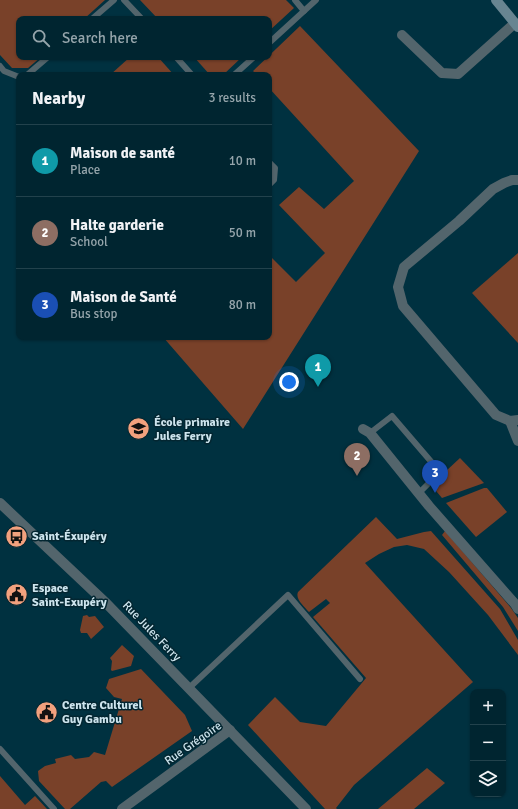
<!DOCTYPE html>
<meta charset="utf-8">
<style>
:root{--surface:#002530;--page:#0a2d38;--text:#f1f3f6;--muted:#95a5ab;--line:#22424c;--accent:#2563eb}
body{margin:0;font-family:Signika,sans-serif;background:var(--page);color:var(--text)}
.controls{position:absolute;right:12px;bottom:12px;display:grid;overflow:hidden;border-radius:8px;box-shadow:0 1px 3px #0004}
.controls button{width:36px;height:36px;display:grid;place-items:center;padding:0;border:0;border-bottom:1px solid var(--line);background:var(--surface);color:var(--text);font:20px sans-serif}
.you{position:absolute;left:289px;top:382px;width:14px;height:14px;margin:-10px;border:3px solid #fff;border-radius:50%;background:#1a73e8;box-shadow:0 0 0 6px #1a73e833}
.badge{display:grid;place-items:center;width:26px;height:26px;border-radius:50%;background:var(--accent);color:#fff;font-size:13px;font-weight:700}
.pin{position:absolute;translate:-50% -33px;filter:drop-shadow(0 1px 2px #0008)}
.pin::after{content:'';position:absolute;top:21px;width:14px;height:12px;background:inherit;clip-path:polygon(0 0,100% 0,50% 100%)}
.list{margin:0;padding:0;list-style:none}
h2{display:flex;justify-content:space-between;align-items:center;height:52px;margin:0;padding:0 16px;font-size:17px}
h2 small{font-size:13px;font-weight:400;color:var(--muted)}
.list li{display:grid;grid-template-columns:26px 1fr auto;gap:12px;align-items:center;box-sizing:border-box;height:72px;padding:0 16px;border-top:1px solid var(--line)}
.list b{display:block;font-size:15px;white-space:nowrap}
.list p{margin:0;font-size:13px;white-space:nowrap;color:var(--muted)}
.list em{font-size:13px;font-style:normal;color:var(--muted)}
.icon{flex:none;width:22px;height:22px;fill:none;stroke:currentColor;stroke-width:2;stroke-linecap:round;stroke-linejoin:round}
.map{position:relative;flex:none;width:518px;height:809px;overflow:hidden}
.search{position:absolute;background:var(--surface);box-shadow:0 1px 3px #0004;left:16px;top:16px;width:256px;height:44px;display:flex;align-items:center;gap:10px;box-sizing:border-box;padding:0 14px;border-radius:8px;color:var(--muted);font-size:15px}
.panel{position:absolute;background:var(--surface);box-shadow:0 1px 3px #0004;left:16px;top:72px;width:256px;height:268px;border-radius:8px}
.map>svg:first-child{display:block}
.green{fill:#794129}
.lines{fill:none;stroke-linecap:round;stroke-linejoin:round}
.service{stroke:#53656c;stroke-width:6}
.minor{stroke:#53656c;stroke-width:10}
.secondary{stroke:#688591;stroke-width:10}
.labels{text-anchor:middle;stroke-width:3;stroke-linejoin:round;paint-order:stroke}
.poi-label{font-size:12px;font-weight:bold;fill:#cde4ed;stroke:#032631;text-anchor:start}
.street-label{font-size:12px;fill:#cde4ed;stroke:#032631}
</style>
<div class="map">
<svg width="518" height="809" viewBox="0 0 518 809">
<rect width="100%" height="100%" fill="#003140"/>
<g class="green">
<path d="M0,0h105l-21,19h-65v38h22l-13,11h-16l-12,-13z"/>
<path d="M140,0h146l8,8 -25,23v-12h-111z"/>
<path d="M300,26l119,125 -176,278 -80,-92h106v-82l27,27 29,-29 -46,-48 20,-18 25,22 30,-28 -85,-93v-13h-12l-4,-4z"/>
<path d="M130,57h28l16,18h-64z"/>
<path d="M194,57h48l-19,18h-13z"/>
<path d="M518,253v90l-46,-50z"/>
<path d="M460,458l24,25 -42,15 -11,-13z"/>
<path d="M484,488h3l20,24 -31,25 -30,-34z"/>
<path d="M376,517l21,22 27,-7 7,-1 69,78 18,31v15l-30,-40 -39,-43 -25,-23 -17,-4 -13,2 -15,7 -14,9 108,119 -119,103 -18,23 1,1h-12l-77,-84 27,-28 25,25 26,4 40,-48 -53,-61 17,-14 -4,-4 -17,13c-5,-6 -14,-13 -11,-20z"/>
<path d="M445,531l66,77 7,10v13l-15,-24 -61,-72z"/>
<path d="M87,615l2,2 6,-1 9,11 -13,12 -4,-6h-6l-1,-3 3,-14z"/>
<path d="M122,645l12,11 -3,10 -19,5 -1,-1 1,-9 -2,-3z"/>
<path d="M141,669l44,46 7,16 -80,56 -6,-6 -5,1 -31,27h-5l-26,-28 -1,-10 7,-5 11,-3 -1,-4 16,-4 4,4 14,-2 5,-5 11,3 17,-56 -8,-2 -8,-9 3,-9z"/>
<path d="M427,768l18,15 -31,26h-36z"/>
<path d="M0,776l25,29 10,-9 12,13h-47z"/>
</g>
<g class="lines">
<g class="service">
<path d="M124,0l18,19"/>
<path d="M295,0l9,11"/>
<path d="M92,19l22,-19"/>
<path d="M269,43l47,-43"/>
<path d="M176,57l16,18"/>
<path d="M0,66l4,5 15,6"/>
<path d="M27,75l21,-18"/>
<path d="M234,75l20,-18"/>
<path d="M269,162l6,6 -1,12 -5,5"/>
<path d="M370,433l22,-17 48,56 -21,21"/>
<path d="M189,688l99,-93 72,84"/>
<path d="M0,749l54,60"/>
</g>
<g class="minor">
<path d="M402,35l40,38 16,1 57,-51"/>
<path d="M518,180h-6l-8,3 -11,6 -34,32 -55,46 -6,20 5,19 93,109 14,6 8,-1"/>
<path d="M510,421l8,20"/>
<path d="M363,429l7,4 59,73 86,98 3,5"/>
<path d="M0,503l107,101 199,205"/>
<path d="M122,809l108,-79"/>
</g>
<path class="secondary" d="M496,0l22,27"/>
</g>
<defs>
<symbol id="school-disc" viewBox="-11 -11 22 22"><circle r="9.5" fill="#f2a17e" stroke="#032631"/><path d="M0-5L7-2L0 1L-7-2ZM-4 1L0 2.5L4 1V4Q0 6-4 4Z" fill="#111"/></symbol>
<symbol id="bus-disc" viewBox="-11 -11 22 22"><circle r="9.5" fill="#f2a17e" stroke="#032631"/><path d="M-5-6H5V4H4V6H2V4H-2V6H-4V4H-5ZM-3.5-4V0h7V-4ZM-3.5 1.2v1.5H-2V1.2ZM2 1.2v1.5H3.5V1.2Z" fill="#111"/></symbol>
<symbol id="civic-disc" viewBox="-11 -11 22 22"><circle r="9.5" fill="#f2a17e" stroke="#032631"/><path d="M-.6-6.5H3V-4.5H.6V-3L4-1V1h2V6H-6V1h2V-1L-.6-3ZM-1.2 2.5V6h2.4V2.5Z" fill="#111"/></symbol>
</defs>
<g fill-rule="evenodd">
<use href="#school-disc" x="126" y="416" width="25" height="25"/>
<use href="#bus-disc" x="4" y="524" width="25" height="25"/>
<use href="#civic-disc" x="4" y="582" width="25" height="25"/>
<use href="#civic-disc" x="34" y="700" width="25" height="25"/>
</g>
<g class="labels">
<g class="poi-label">
<text x="154" y="426">École primaire<tspan x="154" dy="14">Jules Ferry</tspan></text>
<text x="32" y="540">Saint-Éxupéry</text>
<text x="32" y="592">Espace<tspan x="32" dy="14">Saint-Exupéry</tspan></text>
<text x="62" y="709">Centre Culturel<tspan x="62" dy="14">Guy Gambu</tspan></text>
</g>
<g class="street-label">
<text transform="translate(152 631) rotate(46)" y="4">Rue Jules Ferry</text>
<text transform="translate(193 743) rotate(-35)" y="4">Rue Grégoire</text>
</g>
</g>
</svg>
<div class="controls">
<button>+</button>
<button>−</button>
<button><svg class="icon" aria-label="layers" viewBox="0 0 24 24"><path d="M12 4l9 5-9 5-9-5zM3 14l9 5 9-5"/></svg></button>
</div>
<div class="you"></div>
<div class="pin badge" style="left:318px;top:387px;background:#0f9aa8">1</div>
<div class="pin badge" style="left:357px;top:476px;background:#8d6e63">2</div>
<div class="pin badge" style="left:435px;top:493px;background:#1a4fb4">3</div>
<div class="search"><svg class="icon" aria-label="search" viewBox="0 0 24 24"><circle cx="10" cy="10" r="6"/><path d="M15 15l6 6"/></svg>Search here</div>
<section class="panel">
<h2>Nearby<small>3 results</small></h2>
<ul class="list">
<li><span class="badge" style="background:#0f9aa8">1</span><div><b>Maison de santé</b><p>Place</p></div><em>10 m</em></li>
<li><span class="badge" style="background:#8d6e63">2</span><div><b>Halte garderie</b><p>School</p></div><em>50 m</em></li>
<li><span class="badge" style="background:#1a4fb4">3</span><div><b>Maison de Santé</b><p>Bus stop</p></div><em>80 m</em></li>
</ul>
</section>
</div>
